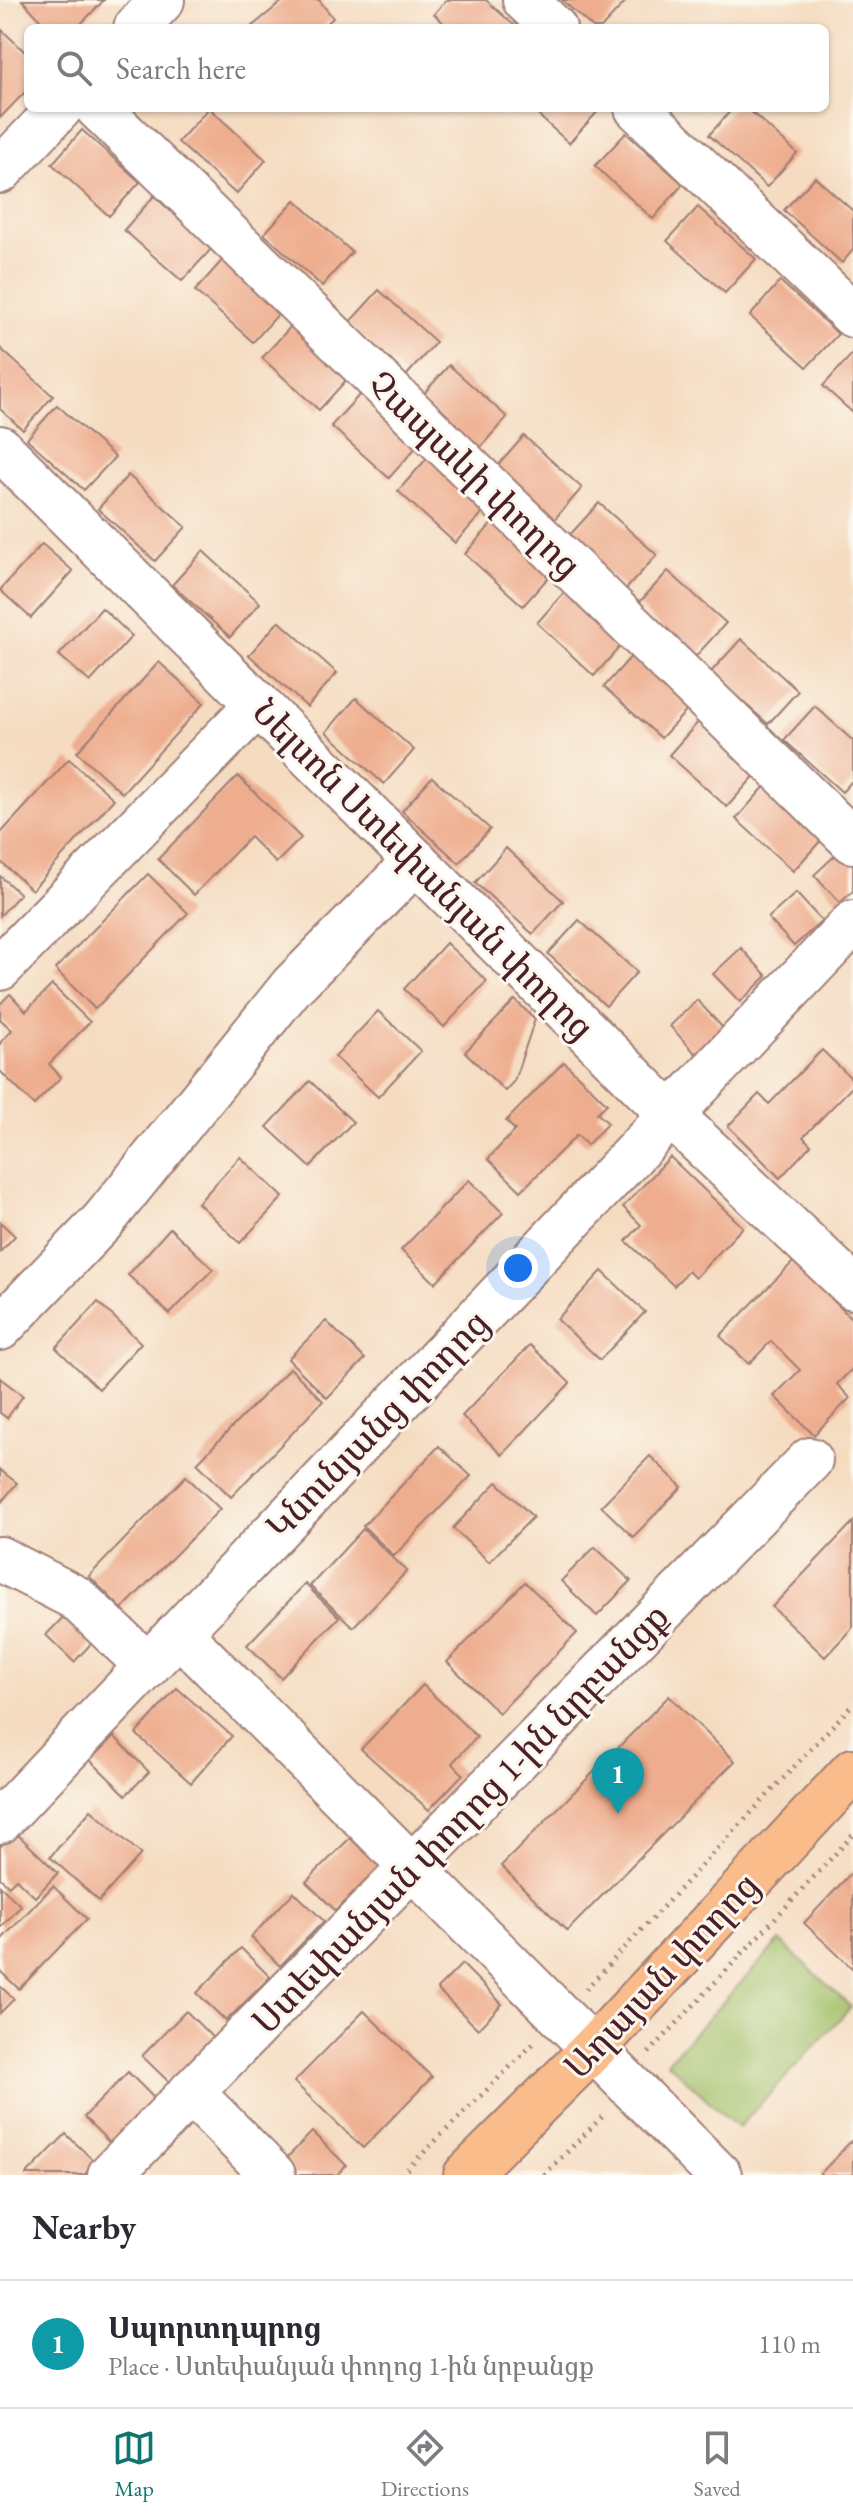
<!DOCTYPE html>
<meta charset="utf-8">
<style>
:root{--surface:#fff;--page:#f7f7f7;--text:#2b2b33;--muted:#7c7c81;--line:#e1e1e2;--accent:#0f766e}
body{margin:0;font-family:"EB Garamond","Noto Serif Armenian",serif;background:var(--page);color:var(--text)}
.you{position:absolute;left:518px;top:1268px;width:28px;height:28px;margin:-20px;border:6px solid #fff;border-radius:50%;background:#1a73e8;box-shadow:0 0 0 12px #1a73e833}
.badge{display:grid;place-items:center;width:52px;height:52px;border-radius:50%;background:var(--accent);color:#fff;font-size:26px;font-weight:700}
.pin{position:absolute;translate:-50% -66px;filter:drop-shadow(0 2px 4px #0008)}
.pin::after{content:'';position:absolute;top:42px;width:28px;height:24px;background:inherit;clip-path:polygon(0 0,100% 0,50% 100%)}
.list{margin:0;padding:0;list-style:none}
h2{display:flex;justify-content:space-between;align-items:center;height:104px;margin:0;padding:0 32px;font-size:34px}
h2 small{font-size:26px;font-weight:400;color:var(--muted)}
.list li{display:grid;grid-template-columns:52px 1fr auto;gap:24px;align-items:center;box-sizing:border-box;height:128px;padding:0 32px;border-top:2px solid var(--line)}
.list b{display:block;font-size:30px;white-space:nowrap}
.list p{margin:0;font-size:26px;white-space:nowrap;color:var(--muted)}
.list em{font-size:26px;font-style:normal;color:var(--muted)}
.icon{flex:none;width:44px;height:44px;fill:none;stroke:currentColor;stroke-width:2;stroke-linecap:round;stroke-linejoin:round}
.map{position:relative;flex:none;width:853px;height:2175px;overflow:hidden}
.search{position:absolute;background:var(--surface);box-shadow:0 2px 6px #0004;left:24px;right:24px;top:24px;height:88px;display:flex;align-items:center;gap:20px;box-sizing:border-box;padding:0 28px;border-radius:12px;color:var(--muted);font-size:30px}
.sheet{height:232px;background:var(--surface)}
nav{display:flex;justify-content:space-around;align-items:center;box-sizing:border-box;height:112px;border-top:2px solid var(--line);background:var(--surface);font-size:22px;color:var(--muted)}
nav a{display:grid;justify-items:center;gap:4px}
nav .on{color:var(--accent)}
.map>svg:first-child{display:block}
.green{fill:#a1bf67;stroke:#766f49;stroke-width:2}
.building{fill:#eead8e}
.lines{fill:none;stroke-linecap:round;stroke-linejoin:round}
.minor-casing{stroke:#a07e76;stroke-width:48}
.major-casing{stroke:#a07e76;stroke-width:48}
.path{stroke:#a07e76;stroke-width:5;stroke-dasharray:2 6;stroke-linecap:butt}
.minor{stroke:#fff;stroke-width:44}
.major{stroke:#f9bc8a;stroke-width:44}
.labels{text-anchor:middle;stroke-width:6;stroke-linejoin:round;paint-order:stroke}
.street-label{font-size:36px;fill:#4a1f2b;stroke:#fbf7ec}
</style>
<div class="map">
<svg width="853" height="2175" viewBox="0 0 853 2175">
<rect width="100%" height="100%" fill="#fbf7ec"/>
<filter id="ink" filterUnits="userSpaceOnUse"><feTurbulence type="fractalNoise" baseFrequency=".0125" numOctaves="2"/><feDisplacementMap in="SourceGraphic" scale="16" xChannelSelector="R" yChannelSelector="G"/><feConvolveMatrix kernelMatrix="1 2 1 2 8 2 1 2 1" color-interpolation-filters="sRGB"/></filter>
<filter id="wash" filterUnits="userSpaceOnUse"><feTurbulence type="fractalNoise" baseFrequency=".006" numOctaves="4" result="noise"/><feDisplacementMap in="SourceGraphic" scale="32" xChannelSelector="R" yChannelSelector="G"/><feGaussianBlur stdDeviation="1.8" result="paint"/><feColorMatrix in="noise" values="0 0 0 0 0 0 0 0 0 0 0 0 0 0 0 0 0 1.4 0 .05"/><feComposite in="paint" operator="in"/></filter>
<g filter="url(#wash)">
<rect width="100%" height="100%" fill="#f5dcc1"/>
<path class="green" d="M780,1941l71,66 -113,121 -71,-66z"/>
<g id="blocks">
<g class="building">
<path d="M22,0h82l-27,28h-29z"/>
<path d="M284,0h35l14,18 -12,10h-71z"/>
<path d="M446,0h40l31,28h-68l-15,-14z"/>
<path d="M562,0h65l-26,28h-8z"/>
<path d="M2,30l26,25v34l-28,29z"/>
<path d="M209,108l57,52 -30,34 -58,-52z"/>
<path d="M530,108h68l2,1 -31,34z"/>
<path d="M733,108h14l50,45 -30,34 -58,-52z"/>
<path d="M82,130l58,52 -31,34 -57,-52z"/>
<path d="M626,133l57,51 -30,35 -58,-53z"/>
<path d="M815,177l38,34v39l-11,13 -58,-53z"/>
<path d="M154,196l58,52 -30,33 -58,-51z"/>
<path d="M295,200l57,52 -30,34 -58,-52z"/>
<path d="M698,207l58,52 -31,34 -58,-52z"/>
<path d="M226,256l57,53 -30,33 -58,-51z"/>
<path d="M780,281l58,53 -31,33 -57,-51z"/>
<path d="M379,290l57,52 -30,34 -58,-52z"/>
<path d="M293,324l57,52 -31,34 -57,-52z"/>
<path d="M0,348l53,48 -30,34 -23,-21z"/>
<path d="M853,353v60l-30,-27z"/>
<path d="M449,365l58,52 -30,34 -58,-52z"/>
<path d="M362,392l57,52 -30,34 -58,-52z"/>
<path d="M57,405l58,52 -31,33 -57,-51z"/>
<path d="M524,436l58,52 -30,34 -58,-52z"/>
<path d="M428,457l58,52 -31,34 -57,-52z"/>
<path d="M128,475l58,52 -31,34 -57,-52z"/>
<path d="M599,503l58,52 -31,34 -58,-52z"/>
<path d="M495,520l58,52 -30,34 -58,-52z"/>
<path d="M42,544l31,27 -42,47 -31,-28z"/>
<path d="M203,551l57,52 -30,34 -58,-52z"/>
<path d="M668,571l58,52 -31,34 -58,-52z"/>
<path d="M567,589l58,52 -31,35 -57,-53z"/>
<path d="M102,608l30,28 -42,46 -31,-27z"/>
<path d="M279,621l58,52 -30,34 -58,-52z"/>
<path d="M741,639l57,52 -30,33 -58,-51z"/>
<path d="M634,653l58,52 -31,33 -57,-51z"/>
<path d="M159,662l45,41 -82,90 -45,-41z"/>
<path d="M356,698l58,52 -30,34 -58,-52z"/>
<path d="M815,706l38,35v39l-11,12 -58,-52z"/>
<path d="M699,721l58,52 -30,34 -58,-52z"/>
<path d="M69,759l45,40 -82,91 -32,-29v-27z"/>
<path d="M238,776l63,62 -25,25 -26,-26 -56,58 -36,-36z"/>
<path d="M432,777l58,52 -31,34 -57,-52z"/>
<path d="M766,785l58,52 -31,34 -57,-52z"/>
<path d="M506,848l57,53 -30,33 -58,-51z"/>
<path d="M841,850l12,13v28l-13,12 -26,-28z"/>
<path d="M148,874l40,39 -93,96 -40,-40z"/>
<path d="M0,876l20,18 -20,22z"/>
<path d="M796,893l26,28 -28,25 -26,-28z"/>
<path d="M579,920l58,52 -31,34 -58,-52z"/>
<path d="M446,943l41,38 -43,46 -40,-38z"/>
<path d="M741,948l26,28 -27,26 -27,-28z"/>
<path d="M52,985l38,37 -41,42 12,13 -27,28 -34,-34v-28l12,-13 -12,-11v-15l10,-10 16,17z"/>
<path d="M515,1000l20,19 -21,62 -9,10 -40,-39z"/>
<path d="M697,1000l27,29 -28,25 -26,-28z"/>
<path d="M378,1011l43,40 -43,46 -43,-40z"/>
<path d="M822,1050l31,30v6l-50,51 8,8 -31,33 -52,-52 31,-32 10,10z"/>
<path d="M564,1062l43,42 -10,9 11,10 -21,22 -10,-10 -56,56 -33,-32 27,-29 -9,-9z"/>
<path d="M310,1081l43,41 -43,45 -43,-40z"/>
<path d="M240,1157l43,40 -43,46 -42,-40z"/>
<path d="M670,1157l73,70 -48,51 -7,-7 -14,15 -48,-45 15,-16 -18,-18z"/>
<path d="M469,1180l34,33 -68,70 -34,-33z"/>
<path d="M0,1222l15,14 -15,16z"/>
<path d="M170,1228l43,41 -43,45 -42,-39z"/>
<path d="M794,1261l59,59v48l-16,16 13,14 -36,37 -40,-39 26,-26 -29,-29 -22,23 -29,-28z"/>
<path d="M602,1271l43,41 -45,48 -43,-41z"/>
<path d="M98,1302l43,41 -42,46 -43,-41z"/>
<path d="M326,1321l39,38 -38,39 -39,-39z"/>
<path d="M530,1345l40,38 -68,72 -40,-39z"/>
<path d="M290,1368l33,33 -92,96 -34,-34z"/>
<path d="M0,1378l23,18 -16,22 -7,-5z"/>
<path d="M439,1446l32,30 -77,80 -31,-30z"/>
<path d="M650,1456l32,31 -49,50 -32,-31z"/>
<path d="M0,1470l17,13 -17,21z"/>
<path d="M186,1476l34,33 -98,100 -33,-33z"/>
<path d="M497,1482l36,35 -44,45 -36,-34z"/>
<path d="M853,1522v105l-28,30 -53,-50z"/>
<path d="M363,1529l44,42 -54,56 -43,-41z"/>
<path d="M595,1547l36,34 -34,35 -36,-35z"/>
<path d="M525,1582l52,51 -78,80 -52,-51z"/>
<path d="M305,1584l34,33 -58,61 -34,-33z"/>
<path d="M72,1608l28,26 -26,28 -28,-27z"/>
<path d="M423,1685l54,52 -25,26 11,11 -34,36 -68,-61z"/>
<path d="M177,1688l55,48 -41,47 -55,-49z"/>
<path d="M669,1696l66,65 -168,170 -66,-65z"/>
<path d="M114,1736l35,36 -23,23 -36,-35z"/>
<path d="M91,1810l50,44 -42,47 -49,-44z"/>
<path d="M14,1831l44,42 -23,24 -19,-18 -7,7 -9,-8v-31z"/>
<path d="M350,1838l30,28 -44,45 -30,-29z"/>
<path d="M853,1871v98l-49,-46z"/>
<path d="M0,1886l21,20 -21,22z"/>
<path d="M53,1886l34,33 -68,70 -19,-18v-30z"/>
<path d="M294,1892l30,29 -44,45 -29,-29z"/>
<path d="M241,1948l29,29 -44,44 -29,-28z"/>
<path d="M462,1964l40,40 -24,25 -41,-40z"/>
<path d="M0,1986l14,13 -14,14z"/>
<path d="M186,2011l29,29 -43,45 -30,-29z"/>
<path d="M364,2011l68,66 -69,71 -69,-66z"/>
<path d="M128,2072l29,29 -44,45 -29,-29z"/>
<path d="M312,2132l34,33 -9,10h-50l-9,-8z"/>
<path d="M66,2134l30,29 -12,12h-58z"/>
<path d="M853,2139v36h-34z"/>
</g>
</g>
</g>
<g filter="url(#ink)">
<use href="#blocks" fill-opacity="0" stroke="#a07e76" stroke-width="2"/>
<g class="lines">
<defs>
<g id="minor">
<path d="M525,0l29,28"/>
<path d="M136,28l26,-28"/>
<path d="M98,108l755,733"/>
<path d="M637,108l216,207"/>
<path d="M0,171l60,-63"/>
<path d="M0,448l671,667 182,172"/>
<path d="M0,968l258,-264"/>
<path d="M0,1328l103,-107 189,-235 124,-125"/>
<path d="M0,1559l76,39 71,67"/>
<path d="M179,1633l540,542"/>
<path d="M0,1821l853,-898"/>
<path d="M191,2092l82,83"/>
<path d="M110,2175l700,-715"/>
</g>
<path id="major" d="M466,2175l127,-126 260,-278"/>
</defs>
<use href="#minor" class="minor-casing"/>
<use href="#major" class="major-casing"/>
<g class="path">
<path d="M586,1989l267,-285"/>
<path d="M649,2053l204,-218"/>
<path d="M401,2175l133,-132"/>
<path d="M544,2175l62,-62"/>
</g>
<use href="#minor" class="minor"/>
<use href="#major" class="major"/>
</g>
</g>
<g class="labels">
<g class="street-label">
<text transform="translate(475 474) rotate(44)" y="13">Չապաևի փողոց</text>
<text transform="translate(424 869) rotate(45)" y="13">Նելսոն Ստեփանյան փողոց</text>
<text transform="translate(377 1424) rotate(-46)" y="13">Կնունյանց փողոց</text>
<text transform="translate(460 1818) rotate(-46)" y="13">Ստեփանյան փողոց 1-ին նրբանցք</text>
<text transform="translate(661 1975) rotate(-47)" y="13">Աղայան փողոց</text>
</g>
</g>
</svg>
<div class="you"></div>
<div class="pin badge" style="left:618px;top:1814px;background:#0f9aa8">1</div>
<div class="search"><svg class="icon" aria-label="search" viewBox="0 0 24 24"><circle cx="10" cy="10" r="6"/><path d="M15 15l6 6"/></svg>Search here</div>
</div>
<section class="sheet">
<h2>Nearby<small></small></h2>
<ul class="list">
<li><span class="badge" style="background:#0f9aa8">1</span><div><b>Սպորտդպրոց</b><p>Place · Ստեփանյան փողոց 1-ին նրբանցք</p></div><em>110 m</em></li>
</ul>
</section>
<nav>
<a class="on"><svg class="icon" aria-label="map" viewBox="0 0 24 24"><path d="M3 6l6-2 6 2 6-2v14l-6 2-6-2-6 2zM9 4v14M15 6v14"/></svg>Map</a>
<a><svg class="icon" aria-label="directions" viewBox="0 0 24 24"><path d="M12 3l9 9-9 9-9-9zM9 14v-3h6M13 9l2 2-2 2"/></svg>Directions</a>
<a><svg class="icon" aria-label="saved" viewBox="0 0 24 24"><path d="M7 4h10v16l-5-4-5 4z"/></svg>Saved</a>
</nav>
